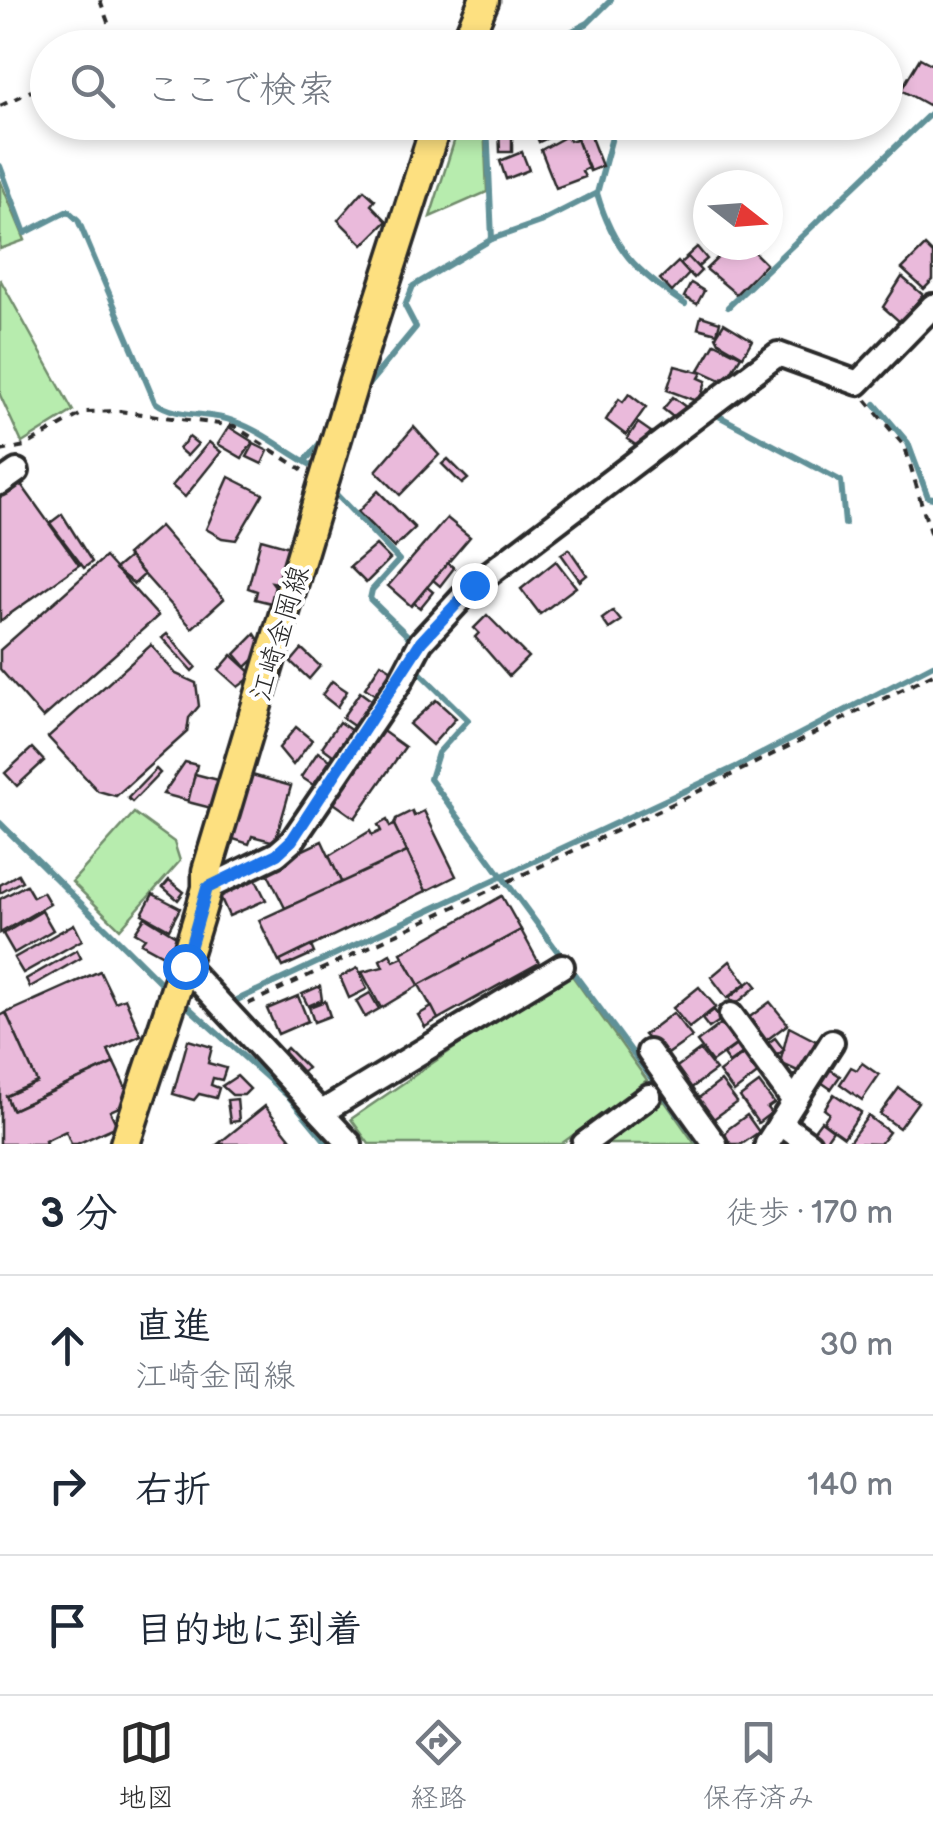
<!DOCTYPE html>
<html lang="ja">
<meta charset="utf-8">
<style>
:root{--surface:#fff;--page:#f6f6f7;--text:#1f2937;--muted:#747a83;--line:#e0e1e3;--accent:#2b2b2b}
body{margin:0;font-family:"Balsamiq Sans","Klee One",sans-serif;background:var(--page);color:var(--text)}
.compass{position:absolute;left:693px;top:170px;width:90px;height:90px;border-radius:50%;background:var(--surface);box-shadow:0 5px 15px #0003;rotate:107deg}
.stop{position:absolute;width:30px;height:30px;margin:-22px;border:8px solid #1a73e8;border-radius:50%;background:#fff}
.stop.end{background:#1a73e8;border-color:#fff;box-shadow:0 2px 10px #0008}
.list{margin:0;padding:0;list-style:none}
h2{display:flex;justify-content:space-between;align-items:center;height:130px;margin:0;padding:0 40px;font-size:42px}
h2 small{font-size:32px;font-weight:400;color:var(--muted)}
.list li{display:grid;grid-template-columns:65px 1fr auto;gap:30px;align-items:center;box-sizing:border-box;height:140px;padding:0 40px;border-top:2px solid var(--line)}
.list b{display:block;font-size:38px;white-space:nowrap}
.list p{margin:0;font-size:32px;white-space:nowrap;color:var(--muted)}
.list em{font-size:32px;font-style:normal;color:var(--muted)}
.icon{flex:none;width:55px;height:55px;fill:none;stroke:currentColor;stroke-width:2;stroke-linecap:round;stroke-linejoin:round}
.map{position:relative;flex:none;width:933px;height:1144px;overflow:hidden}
.search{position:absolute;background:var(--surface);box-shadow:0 5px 15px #0003;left:30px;right:30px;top:30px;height:110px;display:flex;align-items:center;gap:25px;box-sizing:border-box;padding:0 35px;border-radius:55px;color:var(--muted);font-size:38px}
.sheet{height:550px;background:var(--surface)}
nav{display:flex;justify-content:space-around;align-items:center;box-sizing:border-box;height:140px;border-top:2px solid var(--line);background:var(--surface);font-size:28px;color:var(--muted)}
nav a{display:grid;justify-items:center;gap:5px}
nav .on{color:var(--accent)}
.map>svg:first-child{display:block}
.green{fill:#b7ecae;stroke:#718c6c;stroke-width:2.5}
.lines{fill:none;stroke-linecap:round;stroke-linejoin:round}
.stream{stroke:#619198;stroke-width:6}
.building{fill:#eabadb;stroke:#2b2b2b;stroke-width:2.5}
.minor-casing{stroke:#2b2b2b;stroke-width:30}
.major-casing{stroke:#2b2b2b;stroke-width:35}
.path{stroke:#2b2b2b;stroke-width:4;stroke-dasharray:8 8;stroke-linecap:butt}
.minor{stroke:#fff;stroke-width:22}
.major{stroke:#fde080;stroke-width:28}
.route{stroke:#1a73e8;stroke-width:12}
.labels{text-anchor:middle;stroke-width:8;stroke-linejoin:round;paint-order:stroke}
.street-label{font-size:28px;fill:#2b2b2b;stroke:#fff}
</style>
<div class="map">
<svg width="933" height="1144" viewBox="0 0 933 1144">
<rect width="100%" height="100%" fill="#fff"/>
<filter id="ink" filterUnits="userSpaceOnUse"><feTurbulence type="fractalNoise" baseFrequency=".01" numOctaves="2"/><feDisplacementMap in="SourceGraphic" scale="20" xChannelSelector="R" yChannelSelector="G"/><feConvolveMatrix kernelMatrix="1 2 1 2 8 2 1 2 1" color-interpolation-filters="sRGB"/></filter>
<g filter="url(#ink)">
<g class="green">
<path d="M460,123h24l3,69 -57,25z"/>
<path d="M0,180l25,60 -25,9z"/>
<path d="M0,279l73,132 -51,32 -22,-48z"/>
<path d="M134,813l40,29 6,19 -60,68 -48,-47z"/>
<path d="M568,970l79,110 -86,64h-192l-18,-25z"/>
<path d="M664,1100l31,44h-90l59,-43z"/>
</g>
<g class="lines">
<g class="stream">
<path d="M540,48l48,-25 23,-23"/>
<path d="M0,166l25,67 43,-22 10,9 77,182c22,17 53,9 78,19 29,10 51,29 78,44"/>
<path d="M597,193c16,56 39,79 88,111"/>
<path d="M492,239l48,-17 57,-29 19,-71"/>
<path d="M728,307l205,-196"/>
<path d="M362,392l54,-65 -11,-21 8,-20 79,-47 -5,-117"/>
<path d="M875,404l33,39 20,54 5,1"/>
<path d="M713,413l128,68 4,43"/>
<path d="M305,461l20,-24"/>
<path d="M333,491l66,69 -27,30 -2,9 44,43"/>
<path d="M419,666l-1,5 50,49 -30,33 -8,26 270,365"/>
<path d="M0,823l166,165"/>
<path d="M179,999l111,99 38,46"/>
<path d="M237,1000l501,-234 195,-101"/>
</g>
</g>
<g class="building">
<path d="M920,58l13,7v34l-5,6 -27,-15z"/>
<path d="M531,122h36l2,6 -30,14z"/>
<path d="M512,127v25h-12l-1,-24z"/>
<path d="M587,127l15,39 -12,5 -16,-39z"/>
<path d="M567,136l2,5 8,-2 11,29 -6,3 3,6 -29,11 -15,-38z"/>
<path d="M522,152l7,18 -23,9 -6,-18z"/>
<path d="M364,190l11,10 -4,5 16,16 -24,24 -25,-25z"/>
<path d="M731,245h16l19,19 -30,30 -30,-25z"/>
<path d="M925,246l8,8v26l-9,9 -22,-20z"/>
<path d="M697,247l10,12 -9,8 -12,-10z"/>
<path d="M688,257l13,14 -7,7 -14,-14z"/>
<path d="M678,262l11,12 -17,18 -12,-13z"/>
<path d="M902,277l21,18 -23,27 -17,-15z"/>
<path d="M691,283l13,8 -7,13 -13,-7z"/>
<path d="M701,316l19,6 -3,11 -19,-5z"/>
<path d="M724,323l28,17 -9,16 -24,-14 -3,-6z"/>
<path d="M715,343l26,13 -16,26 -26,-12z"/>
<path d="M675,366l27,7 -3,5 7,3 -7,21 -32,-12z"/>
<path d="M629,394l17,13 -20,28 -20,-15 13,-21 4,3z"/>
<path d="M673,397l14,11 -10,12 -14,-11z"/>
<path d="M638,423l13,9 -11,16 -13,-9z"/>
<path d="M229,427l24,15 -11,16 -24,-14z"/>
<path d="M414,427l25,28 -39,40 -24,-24z"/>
<path d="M189,437l9,7 -11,12 -8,-7z"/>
<path d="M209,442l12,10 -36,45 -13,-11z"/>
<path d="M254,444l14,7 -6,13 -15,-7z"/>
<path d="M448,459l20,20 -6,5 -20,-20z"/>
<path d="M229,477l34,17 -27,46 -14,-2 -16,-9z"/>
<path d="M18,480l61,85 -79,56v-129z"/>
<path d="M378,491l37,37 -21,20 -36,-36z"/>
<path d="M62,514l30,48 -8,6 -34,-45z"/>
<path d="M447,518l23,19 -59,69 -23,-20z"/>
<path d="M160,526l64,73 -32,29 -65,-73z"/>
<path d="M261,539l29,8 -12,36 -6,-1 3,4 -4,17 -16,-4 2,-8 -9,-3z"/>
<path d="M376,545l14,14 -24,24 -16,-16z"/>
<path d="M569,549l18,26 -7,6 -19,-27z"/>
<path d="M105,557l53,59 -115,102 -43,-49v-19z"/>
<path d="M129,557l15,18 -10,9 -19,-15z"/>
<path d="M556,561l20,26 -36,27 -19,-25z"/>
<path d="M448,563l6,5 -14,18 -7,-6z"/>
<path d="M427,587l6,5 -13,16 -6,-5z"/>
<path d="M613,611l8,10 -12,8 -7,-10z"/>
<path d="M487,615l41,42 -19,19 -34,-39 4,-4 -5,-5z"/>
<path d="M167,634l29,33 -4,4 -30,-33z"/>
<path d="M255,634l10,15 -19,18 -11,-13z"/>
<path d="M151,645l25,29 20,9 3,23 -10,12 -2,14 -71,64 -18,-5 -50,-54z"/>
<path d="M302,649l18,17 -11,13 -18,-17z"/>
<path d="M232,655l22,20 -16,12 -19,-17z"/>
<path d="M381,663l16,10 -17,25 -15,-10z"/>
<path d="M332,681l15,10 -10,16 -15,-12z"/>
<path d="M360,692l15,11 -17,26 -16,-11z"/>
<path d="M436,700l20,18 -24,27 -23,-21z"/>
<path d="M339,722l16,11 -18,25 -15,-11z"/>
<path d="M296,727l16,13 -19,25 -14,-17z"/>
<path d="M377,727l28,20 -50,71 -27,-19z"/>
<path d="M32,748l12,13 -27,25 -12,-13z"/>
<path d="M318,752l17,11 -17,25 -17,-11z"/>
<path d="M185,762l12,3 -8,36 -26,-7z"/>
<path d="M156,769l4,4 -28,29 -4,-4z"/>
<path d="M245,773l46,13 -16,56 -23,-6 -3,8 -22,-7z"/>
<path d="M195,774l27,7 -7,28 -27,-7z"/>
<path d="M412,811l2,5 10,-5 32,65 -30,15 -32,-66 2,-6z"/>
<path d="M387,820l3,7 4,-2 13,27 -65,32 -13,-28 41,-25 2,4 9,-4 -3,-6z"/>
<path d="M322,841l20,43 -57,24 -20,-40z"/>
<path d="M407,852l19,39 -147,71 -20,-42z"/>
<path d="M18,874l4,7 -22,12v-8z"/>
<path d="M246,876l2,4 7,-2 11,22 -37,16 -10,-22z"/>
<path d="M169,880l15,12 -6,8 -15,-13z"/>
<path d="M26,885l7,12 10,-5 7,12 -50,29v-34z"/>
<path d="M153,894l27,14 -11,21 -27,-15z"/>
<path d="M502,896l19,34 -102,55 -18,-32z"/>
<path d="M42,911l11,19 -39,23 -11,-19z"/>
<path d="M145,917l34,21 -7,12 -4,-3 -5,8 -22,-12 4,-5 -10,-6z"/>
<path d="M74,924l8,16 -59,33 -9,-15z"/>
<path d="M521,930l18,33 -101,56 -19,-34z"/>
<path d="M311,946l3,7 -31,14 -3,-6z"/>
<path d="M77,950l4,8 -51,29 -4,-8z"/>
<path d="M390,954l4,7 9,-4 16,28 -38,23 -19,-36 21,-5 -3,-7z"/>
<path d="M730,961l16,22 -19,15 -16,-21z"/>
<path d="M358,968l9,21 -18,9 -9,-21z"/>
<path d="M100,971l15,31 10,-4 16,37 -33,15 6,13 -102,47 -6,-14 31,-14 -31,-69z"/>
<path d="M752,980l5,6 -22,19 -6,-7z"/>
<path d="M320,986l2,14 -14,6 -6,-12z"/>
<path d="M699,987l17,20 -27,21 -16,-20z"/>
<path d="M370,993l9,16 -14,8 -9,-16z"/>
<path d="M298,996l10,25 -30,13 -11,-25z"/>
<path d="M325,1001l5,15 -16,6 -5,-15z"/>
<path d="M770,1002l18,22 -24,18 -17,-23z"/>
<path d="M432,1007l6,12 -13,8 -7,-12z"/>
<path d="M714,1010l7,10 -12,8 -7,-9z"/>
<path d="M6,1013l31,69 -31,14 6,14 102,-47 18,38 -22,10 7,15 -40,18h-6l-5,-13 -21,10 1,3h-46v-128z"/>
<path d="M673,1013l19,24 -27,19 -21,-21z"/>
<path d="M721,1024l16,20 -25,18 -15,-20z"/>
<path d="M789,1027l27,14 -14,32 -22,-10z"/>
<path d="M775,1038l9,12 -9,7 -10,-12z"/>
<path d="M188,1040l24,7 -4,16 18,5 -4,12 -9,-2 -2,7 8,3 -3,10 -17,-4 -5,6 -21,-6z"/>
<path d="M738,1044l6,8 -15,11 -6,-8z"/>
<path d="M287,1048l20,20 -5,5 -21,-19z"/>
<path d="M700,1050l16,20 -26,19 -16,-20z"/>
<path d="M745,1053l15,19 -26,20 -15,-20z"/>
<path d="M862,1063l17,12 -17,25 -22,-16 11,-17 6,3z"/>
<path d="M828,1068l12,8 -9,13 -10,-7z"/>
<path d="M237,1076l13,13 -6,6h-12l-10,-9z"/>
<path d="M721,1081l16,21 -25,18 -16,-20z"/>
<path d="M759,1083l15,20 -7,5 4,5 -13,10 -18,-26z"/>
<path d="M899,1088l19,14 -19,26 -19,-14z"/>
<path d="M834,1094l27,18 -17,25 -21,-15 6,-9 -5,-4z"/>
<path d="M237,1099l2,22 -9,1 -3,-22z"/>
<path d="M265,1106l26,33 -6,5h-67z"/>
<path d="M747,1115l12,17 -17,12h-11l-6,-8 3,-7z"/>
<path d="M868,1116l21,16 -9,12 -32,-1z"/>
<path d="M821,1121l12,9 -9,13 -12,-10z"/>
</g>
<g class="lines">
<defs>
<g id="minor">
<path d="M0,483l17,-12"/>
<path d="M207,888l70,-34 15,-13 108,-159 21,-40 53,-57 304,-231 80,29 75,-77"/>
<path d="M185,966l165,178"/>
<path d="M731,1015l63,86"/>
<path d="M649,1052l66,92"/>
<path d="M322,1112l240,-146"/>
<path d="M780,1123l29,21"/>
<path d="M584,1144l65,-48"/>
<path d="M767,1144l65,-102"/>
</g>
<g id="major">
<path d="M464,48l20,-48"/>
<path d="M125,1144c27,-86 58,-170 82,-256v-17l146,-487 84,-262"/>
</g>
</defs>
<use href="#minor" class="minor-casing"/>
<use href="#major" class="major-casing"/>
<g class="path">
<path d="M100,0l10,28 -1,20"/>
<path d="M0,106l48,-23"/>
<path d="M866,400l39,47 28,96"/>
<path d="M0,451l25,-5 60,-34 34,-1 115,15 69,44"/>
<path d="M248,1004l435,-205 250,-125"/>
</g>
<use href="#minor" class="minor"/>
<use href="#major" class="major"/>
</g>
</g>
<g class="lines" filter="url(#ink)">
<path class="route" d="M185,966l22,-78 70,-34 15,-14 129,-198 53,-57"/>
</g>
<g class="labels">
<g class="street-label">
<text transform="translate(279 633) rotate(-73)" y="10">江崎金岡線</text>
</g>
</g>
</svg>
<svg class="compass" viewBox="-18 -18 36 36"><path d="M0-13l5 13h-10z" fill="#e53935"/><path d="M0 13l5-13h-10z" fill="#747a83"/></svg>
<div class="stop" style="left:185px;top:966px"></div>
<div class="stop end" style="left:474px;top:585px"></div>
<div class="search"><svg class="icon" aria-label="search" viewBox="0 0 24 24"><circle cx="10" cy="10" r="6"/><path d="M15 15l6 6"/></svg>ここで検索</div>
</div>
<section class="sheet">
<h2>3 分<small>徒歩 · 170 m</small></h2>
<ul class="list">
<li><svg class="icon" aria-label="ahead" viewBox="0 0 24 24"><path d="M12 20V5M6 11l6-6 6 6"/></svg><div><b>直進</b><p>江崎金岡線</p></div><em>30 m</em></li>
<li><svg class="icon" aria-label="right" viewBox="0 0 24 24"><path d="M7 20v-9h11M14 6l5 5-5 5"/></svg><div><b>右折</b></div><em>140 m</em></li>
<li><svg class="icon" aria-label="arrive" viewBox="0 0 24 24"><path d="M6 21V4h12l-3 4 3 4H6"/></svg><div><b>目的地に到着</b></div></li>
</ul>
</section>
<nav>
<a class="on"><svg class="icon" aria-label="map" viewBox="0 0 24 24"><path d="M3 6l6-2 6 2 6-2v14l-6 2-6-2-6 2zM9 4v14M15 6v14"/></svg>地図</a>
<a><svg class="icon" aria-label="directions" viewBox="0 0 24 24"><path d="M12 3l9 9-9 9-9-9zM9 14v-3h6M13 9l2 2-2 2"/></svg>経路</a>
<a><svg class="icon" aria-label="saved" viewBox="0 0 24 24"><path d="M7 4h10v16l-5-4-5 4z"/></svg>保存済み</a>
</nav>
